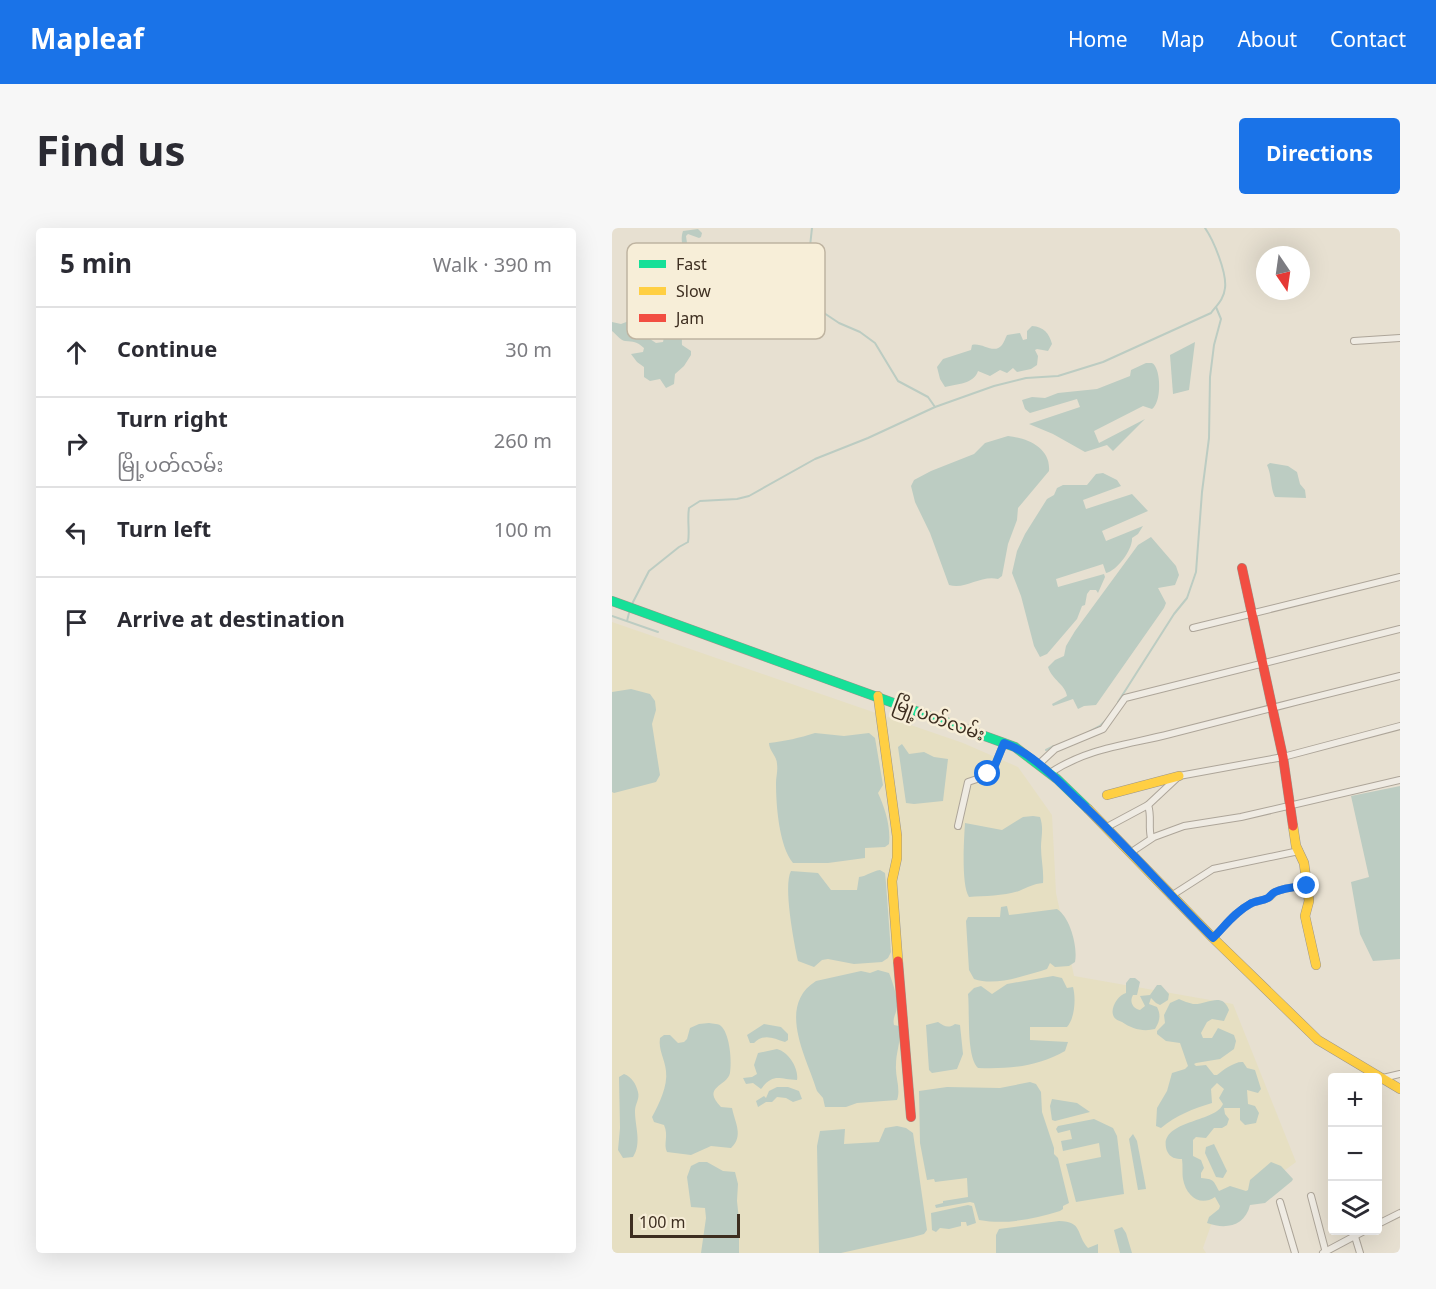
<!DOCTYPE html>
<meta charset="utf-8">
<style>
:root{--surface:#fff;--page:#f7f7f7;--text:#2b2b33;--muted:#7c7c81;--line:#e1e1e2;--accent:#1a73e8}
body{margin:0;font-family:Georgia,"Noto Sans Myanmar",serif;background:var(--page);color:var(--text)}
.controls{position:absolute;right:18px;bottom:18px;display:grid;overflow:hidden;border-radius:6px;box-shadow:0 6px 24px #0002}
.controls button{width:54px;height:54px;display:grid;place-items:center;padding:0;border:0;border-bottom:2px solid var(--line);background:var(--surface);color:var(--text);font:30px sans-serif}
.compass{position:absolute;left:644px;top:18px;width:54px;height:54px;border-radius:50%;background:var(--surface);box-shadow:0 6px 24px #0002;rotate:167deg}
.scale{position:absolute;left:18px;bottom:15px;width:110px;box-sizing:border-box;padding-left:6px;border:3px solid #3d2e20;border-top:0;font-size:16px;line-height:21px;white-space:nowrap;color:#3d2e20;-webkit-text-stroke:4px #f7eed8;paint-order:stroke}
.stop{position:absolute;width:18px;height:18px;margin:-14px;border:4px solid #1a73e8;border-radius:50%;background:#fff}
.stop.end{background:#1a73e8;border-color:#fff;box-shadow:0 2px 6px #0008}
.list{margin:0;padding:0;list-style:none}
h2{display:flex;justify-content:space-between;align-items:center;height:78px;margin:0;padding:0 24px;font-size:26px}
h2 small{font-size:20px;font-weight:400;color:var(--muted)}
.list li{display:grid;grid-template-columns:39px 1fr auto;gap:18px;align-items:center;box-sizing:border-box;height:90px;padding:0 24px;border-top:2px solid var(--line)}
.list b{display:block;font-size:22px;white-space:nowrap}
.list p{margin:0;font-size:20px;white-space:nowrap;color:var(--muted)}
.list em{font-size:20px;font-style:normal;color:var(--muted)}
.icon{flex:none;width:33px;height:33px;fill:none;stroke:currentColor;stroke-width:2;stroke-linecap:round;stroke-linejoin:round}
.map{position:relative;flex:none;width:788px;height:1025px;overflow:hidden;border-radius:6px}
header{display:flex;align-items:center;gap:36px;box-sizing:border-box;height:84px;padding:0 30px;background:var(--accent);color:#fff}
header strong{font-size:28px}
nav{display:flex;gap:33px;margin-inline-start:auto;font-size:21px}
.intro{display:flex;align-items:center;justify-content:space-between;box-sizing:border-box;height:144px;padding:0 36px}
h1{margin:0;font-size:42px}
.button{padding:15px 27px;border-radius:6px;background:var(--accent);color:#fff;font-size:21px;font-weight:700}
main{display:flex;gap:36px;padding:0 36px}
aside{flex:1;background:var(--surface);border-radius:6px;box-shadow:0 6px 24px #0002}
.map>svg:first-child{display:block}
.farmland{fill:#e6dfc2}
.water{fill:#bcccc2;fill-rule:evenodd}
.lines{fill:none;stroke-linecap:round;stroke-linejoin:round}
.stream{stroke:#bcccc2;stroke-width:2}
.street-casing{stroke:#ada599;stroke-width:8}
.fast-casing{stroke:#9c958a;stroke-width:10}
.slow-casing{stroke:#9c958a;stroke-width:10}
.jam-casing{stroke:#9c958a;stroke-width:10}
.street{stroke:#efebe3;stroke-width:6}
.fast{stroke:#16e098;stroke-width:9}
.slow{stroke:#ffcf43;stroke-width:9}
.jam{stroke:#f24e42;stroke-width:9}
.route{stroke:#1a73e8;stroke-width:8}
.labels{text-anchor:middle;stroke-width:5;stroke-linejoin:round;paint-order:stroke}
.street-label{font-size:18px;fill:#3d2e20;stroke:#f7eed8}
.key{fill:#f7eed8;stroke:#bfb4a1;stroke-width:1.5}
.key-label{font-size:16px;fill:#3d2e20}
</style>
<header>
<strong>Mapleaf</strong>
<nav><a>Home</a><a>Map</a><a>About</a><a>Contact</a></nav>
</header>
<div class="intro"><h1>Find us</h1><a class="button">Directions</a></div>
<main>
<aside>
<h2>5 min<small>Walk · 390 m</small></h2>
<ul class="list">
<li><svg class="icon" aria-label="ahead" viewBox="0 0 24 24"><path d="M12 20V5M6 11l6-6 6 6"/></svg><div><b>Continue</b></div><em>30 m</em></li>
<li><svg class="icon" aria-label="right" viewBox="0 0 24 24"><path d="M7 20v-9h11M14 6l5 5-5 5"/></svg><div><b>Turn right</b><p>မြို့ပတ်လမ်း</p></div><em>260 m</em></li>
<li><svg class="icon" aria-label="left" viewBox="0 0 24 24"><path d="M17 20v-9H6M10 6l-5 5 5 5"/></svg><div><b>Turn left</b></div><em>100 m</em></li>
<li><svg class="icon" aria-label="arrive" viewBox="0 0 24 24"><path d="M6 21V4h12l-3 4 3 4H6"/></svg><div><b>Arrive at destination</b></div></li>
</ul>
</aside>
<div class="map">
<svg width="788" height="1025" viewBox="0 0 788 1025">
<rect width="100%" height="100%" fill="#e7e0d1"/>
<path class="farmland" d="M0,394l351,121 55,24 34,48 4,78 18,83 159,28 63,158 -85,63 -8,23 3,5h-594z"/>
<g class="water">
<path d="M86,1l4,4 -1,4 -2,1 -11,-4 -2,2 1,7 14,8 5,5 1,7 -6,16 2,14 -2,5 -11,6 -4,-1c0,15 -5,27 -4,42l9,6v4l-7,11 -9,8 -1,10 -8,4 -6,-9 -10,2 -6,-4v-10l-7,-5 -6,-8 12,-2 1,-4c-8,-7 -10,-6 -19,-7 -5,-1 -9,-7 -13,-10v-9l9,2 8,-3 13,-24 11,-6 6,8 8,1 11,-5h12l1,-4 -12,-18 10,-5c0,-14 -11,-22 -6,-37zM36,92h3l14,12 -2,10 -7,1 -15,-10v-7z"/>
<path d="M420,98c12,1 17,7 20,18l-4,7 -11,-2 -2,1 3,6 -1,9 -6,4 -14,3 -4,-4 -6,5 -7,-3 -10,6 -12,-5c-4,13 -21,13 -33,16l-5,-8 -3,-12 6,-8 28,-9 1,-5c10,-3 22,10 30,0 2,-3 3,-6 5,-10l13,-2 3,7 4,-1v-8z"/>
<path d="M583,114l-6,48 -16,4 -3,-39z"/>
<path d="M534,135c5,0 7,-1 9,3 6,9 6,37 -3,43l-9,-3 -49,25 5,12 46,-24 -32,32 -6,-6 -22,7 -32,-18 -24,-10 51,-17 -3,-8 -47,14 -5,-4 -3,-9 10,-3 13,1 13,-5 39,-4 33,-13 1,-6z"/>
<path d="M396,208c20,2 43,12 41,35l-31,37 -1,12 -9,24 -6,32 -4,3c-18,-4 -32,11 -49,6l-19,-52 -15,-31 -4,-16 3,-6 17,-9 43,-17 11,-11z"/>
<path d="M658,235l18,3 9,6 3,12 5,6 1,8 -31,-1c-5,-10 -3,-21 -8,-32z"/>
<path d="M491,245l14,7 4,6 -38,14 3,9 46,-15 16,17 -46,20 4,10 37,-15 -5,8 -6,4c1,11 -15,33 -26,35l-3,-9 -47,15 2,8 46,-13 1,3 -7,16 -2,-3h-6l-3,4 -2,11 -3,1 -5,13 -30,35 -7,3 -6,-11 -13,-50 -9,-23 5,-22 8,-17 22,-35 7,-4 3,-7 6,-3h24l9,-11z"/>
<path d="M539,309l25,29 3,9 -4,10 -17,3 8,15 -2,5 -68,97 -12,1 -6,3 -5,-10 -20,7 -1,-2 15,-8c-2,-12 -15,-16 -19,-29l7,-7 9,-4 2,-10 9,-15 63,-86z"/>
<path d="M19,461l19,5 5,7 1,9 -4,14 8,51 -4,7 -42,11 -2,-1v-100z"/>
<path d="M203,505l29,3 25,-3 6,5 8,47 -5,8c7,15 13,34 11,51l-4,3 -20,1v10l-37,5h-35c-14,-17 -17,-58 -17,-80 0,-6 2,-12 1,-19 0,-8 -8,-13 -8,-21 17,-2 30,-5 46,-10z"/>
<path d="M290,516l7,10 15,-2 10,5 14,2 -5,42 -29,3 -8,-1 -8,-56z"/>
<path d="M788,558v173l-27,2 -13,-27 -9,-52 18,-5 -18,-81z"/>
<path d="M421,588l7,1c4,11 1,20 1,30 0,12 3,24 2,36 -10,1 -15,4 -24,8 -15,5 -34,5 -50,6 -8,-13 -5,-57 -4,-74l37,7 21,-13z"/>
<path d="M268,642l5,3 1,10 5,69 -3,6 -6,4 -28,2 -26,-5 -6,1 -8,7 -16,-6c-4,-18 -15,-76 -7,-90l27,2 13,17h26l2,-13c8,-1 13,-6 21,-7z"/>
<path d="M395,678l2,9 48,-6c13,8 21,38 18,53l-6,4 -14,1 -5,-4 -3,6 -6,2c-22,6 -46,15 -67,8l-5,-9 -3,-49 2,-4h32l1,-10z"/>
<path d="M266,742l11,3c4,10 8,22 8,33 0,8 -5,11 -3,19l5,1c3,13 -3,25 -3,39 -1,12 5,24 1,35l-40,3 -11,4h-21l-2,-9 -6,-7c-10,-33 -41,-85 -1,-110l45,-10 9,2z"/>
<path d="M441,748l9,2 5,10 6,-1c3,11 2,31 -6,40h-37v13l38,2 -3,9c-28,16 -56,18 -87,17 -12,-12 -8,-56 -10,-74l6,-6 7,-2 11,8 15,-10z"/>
<path d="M518,750h5l5,4 -3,13h-4c-4,7 0,14 7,15l5,-4 -5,-10 10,-1 7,-10h4l8,9 -1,6 -8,5 -4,-2 -5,-5 -2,6 8,3c4,8 3,14 -2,22 -12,3 -23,0 -33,-7 -3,-1 -7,-3 -8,-5 -5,-8 4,-22 12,-24v-10z"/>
<path d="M567,771c4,2 10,4 14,5 14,1 29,-13 36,6l-5,11 -12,-2 -5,3 -6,11 2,5h9l6,-10 16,7 2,6 -2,8 -14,10 -24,4 -2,1 2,2 10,-1 8,10h3c6,-5 18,-14 26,-13l4,6 8,2 6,19 -3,4 -11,-3 1,14 7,2 4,7 -3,10 -11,2 -5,-5v-12h-16l1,6 4,5 -2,6 -5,3h-8l-8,10 -10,-1 -3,3v16l8,4 3,8 -3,5v5c13,1 12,2 18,13l11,-5 16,5 2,-1 2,-10 21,-18 10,4 12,13 -1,2 -27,22 -15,2c-5,21 -24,25 -43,18l2,-6 10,-8 1,-3 -5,-9c-15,10 -29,-1 -32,-18 -1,-6 0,-13 -1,-20 -6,0 -12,-1 -15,-8 -11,-31 49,-28 56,-47l-4,-6 5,-9 -7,-6 -6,6 1,14c-19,6 -36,12 -51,25l-5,-2 1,-18 10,-17 5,-18 13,-4 3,-3 -8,-23 -14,-2 -9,-7v-3l8,-8 -1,-8 6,-12z"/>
<path d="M326,794c6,4 10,7 17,2l5,1 3,29 -6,15 -25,4 -3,-3 -3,-45z"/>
<path d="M97,795c4,1 10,0 13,4 8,9 10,35 8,46 -3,14 -29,13 -9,34l11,1c3,15 12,28 -1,40l-20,-2 -20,9 -24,-3c-4,-8 2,-16 -3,-27l-10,-3 -2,-5c7,-13 16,-31 14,-46 -1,-12 -8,-21 -6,-33l4,-3h6l8,8 6,-1 3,-3 3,-11 9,-4z"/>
<path d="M152,796l17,3 7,7v6l-3,2c-12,-4 -21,-9 -31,1h-4l-3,-8z"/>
<path d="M165,821c12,3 22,20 20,31 -17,0 -23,-8 -36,9l-8,-6 -7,1 -3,-6 9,-1 5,-3 -3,-9 4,-12z"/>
<path d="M12,846c8,3 12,10 14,18 2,7 -3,12 -3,19 0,16 7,32 -2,46l-10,1 -5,-8 2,-22 -1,-51z"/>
<path d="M418,854l6,2 5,8 1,20 12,36v6l4,4 11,45 -6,3v3l-3,2c-27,8 -53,14 -81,9l-5,-17 -4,-1 -34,6 -1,-3 8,-2v-2l25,-4 -1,-19 -32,4 -1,-3 -7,1 -7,-37 -1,-52 28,-4 53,1z"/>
<path d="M165,859h11l11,4 3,8 -9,3 -7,-4 -9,-1 -5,5h-6l-8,5 -2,-6 8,-5 2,2 3,-7z"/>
<path d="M440,871l25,4 13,9 -35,9 -3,-1 -2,-14z"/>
<path d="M482,891l19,9 4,8 7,58 -48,8 -10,-38 35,-7 -2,-14 -36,8 -2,-10 11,-2 -2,-9 -12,3 -2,-4 2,-3z"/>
<path d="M285,898l9,2 7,5 14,97 -3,4 -11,3 -72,16h-22l-2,-107 3,-15 25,-2 -1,15 35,-2 6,-14z"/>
<path d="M521,906l4,7 8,42 1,6 -8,1 -9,-51z"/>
<path d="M602,916l13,27 -4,7 -7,-1 -11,-24 1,-6z"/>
<path d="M87,934h8l16,9 12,1 3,12 -1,17 2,19v33h-38l5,-35 -1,-10 -14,-1 -4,-30 4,-11z"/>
<path d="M356,977l4,1 4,17 -9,3 -1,-4h-5v4l-12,3 -9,-1 -4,4 -4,-2 -1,-17z"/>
<path d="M447,993c24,0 17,14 29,27l10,-4v9h-102v-18l3,-6z"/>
<path d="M510,999l4,6 6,20h-12l-6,-23z"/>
</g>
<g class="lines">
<g class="stream">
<path d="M200,0l-7,64 19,21 15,10 21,9 15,11 23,38 30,16 7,10"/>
<path d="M20,376l17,-33 30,-24 9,-5c2,-11 -1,-22 1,-34l11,-7 37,-2 12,-3 66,-37 53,-21 67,-31 59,-21 32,-8 32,-2 45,-14 108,-49c6,-8 13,-14 14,-25 2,-15 -11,-47 -20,-60"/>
<path d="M0,388l46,16"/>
<path d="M15,393l3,-12"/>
<path d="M506,474l56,-88 13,-16 9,-26 6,-80 7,-54 1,-61 4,-32 7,-26 -5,-12"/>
<path d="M475,505l13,-7 7,-7"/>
<path d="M434,522l8,-4"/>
</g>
<defs>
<g id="street">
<path d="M742,113l46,-3"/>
<path d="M581,400l207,-51"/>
<path d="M427,536l16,-15 48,-20 22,-31 275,-69"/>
<path d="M438,545c37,-25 77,-28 120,-39 77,-20 153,-39 230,-58"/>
<path d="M536,577c4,12 0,20 3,33"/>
<path d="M346,598l10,-44 15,-5 10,-7 11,-27"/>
<path d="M495,599l41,-22 31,-29 104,-19 117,-31"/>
<path d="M518,625l24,-16 30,-11 57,-9 159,-37"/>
<path d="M559,668l42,-27 86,-18"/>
<path d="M601,710c12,-12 22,-26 37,-34 5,-3 12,-3 18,-6 4,-2 3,-3 7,-6 10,-5 22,-5 32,-6"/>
<path d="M771,850l17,-4"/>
<path d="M699,968l15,57"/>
<path d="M668,974l15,51"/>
<path d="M766,996l22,-11"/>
<path d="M741,1002l7,23"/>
<path d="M711,1025l43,-23"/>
</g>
<path id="fast" d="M0,373l403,146 42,32 31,30"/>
<g id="slow">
<path d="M266,468l19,140v22l-5,23 6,80"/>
<path d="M495,567l72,-19"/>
<path d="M476,581l125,129 105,102 82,49"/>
<path d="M681,598l3,20 8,17 5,38 -4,15 11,49"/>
</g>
<g id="jam">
<path d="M630,340l41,189 10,69"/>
<path d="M286,733l13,156"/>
</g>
</defs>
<use href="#street" class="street-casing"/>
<use href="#fast" class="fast-casing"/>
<use href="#slow" class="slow-casing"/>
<use href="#jam" class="jam-casing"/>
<use href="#street" class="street"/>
<use href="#fast" class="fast"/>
<use href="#slow" class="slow"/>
<use href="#jam" class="jam"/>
</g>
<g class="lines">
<path class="route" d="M376,546l5,-4 11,-27c28,10 51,35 73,56 47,44 90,93 136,139 12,-12 22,-26 37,-34 5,-3 12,-3 18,-6 3,-2 3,-4 7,-6 10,-5 22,-5 32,-6"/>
</g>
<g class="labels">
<g class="street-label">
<text transform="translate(327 491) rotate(20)" y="6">မြို့ပတ်လမ်း</text>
</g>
</g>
<rect x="15" y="15" width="198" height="96" rx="9" class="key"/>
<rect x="27" y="32" width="27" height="8" fill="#16e098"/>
<rect x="27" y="59" width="27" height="8" fill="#ffcf43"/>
<rect x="27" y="86" width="27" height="8" fill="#f24e42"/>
<g class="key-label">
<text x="64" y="42">Fast</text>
<text x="64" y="69">Slow</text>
<text x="64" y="96">Jam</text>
</g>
</svg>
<div class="controls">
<button>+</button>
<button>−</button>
<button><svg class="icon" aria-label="layers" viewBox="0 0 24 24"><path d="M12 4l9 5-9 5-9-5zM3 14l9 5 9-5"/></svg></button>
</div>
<svg class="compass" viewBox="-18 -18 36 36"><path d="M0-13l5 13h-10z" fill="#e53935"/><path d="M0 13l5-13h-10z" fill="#7c7c81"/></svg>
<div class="scale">100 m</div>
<div class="stop" style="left:376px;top:546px"></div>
<div class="stop end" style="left:695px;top:658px"></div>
</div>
</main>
